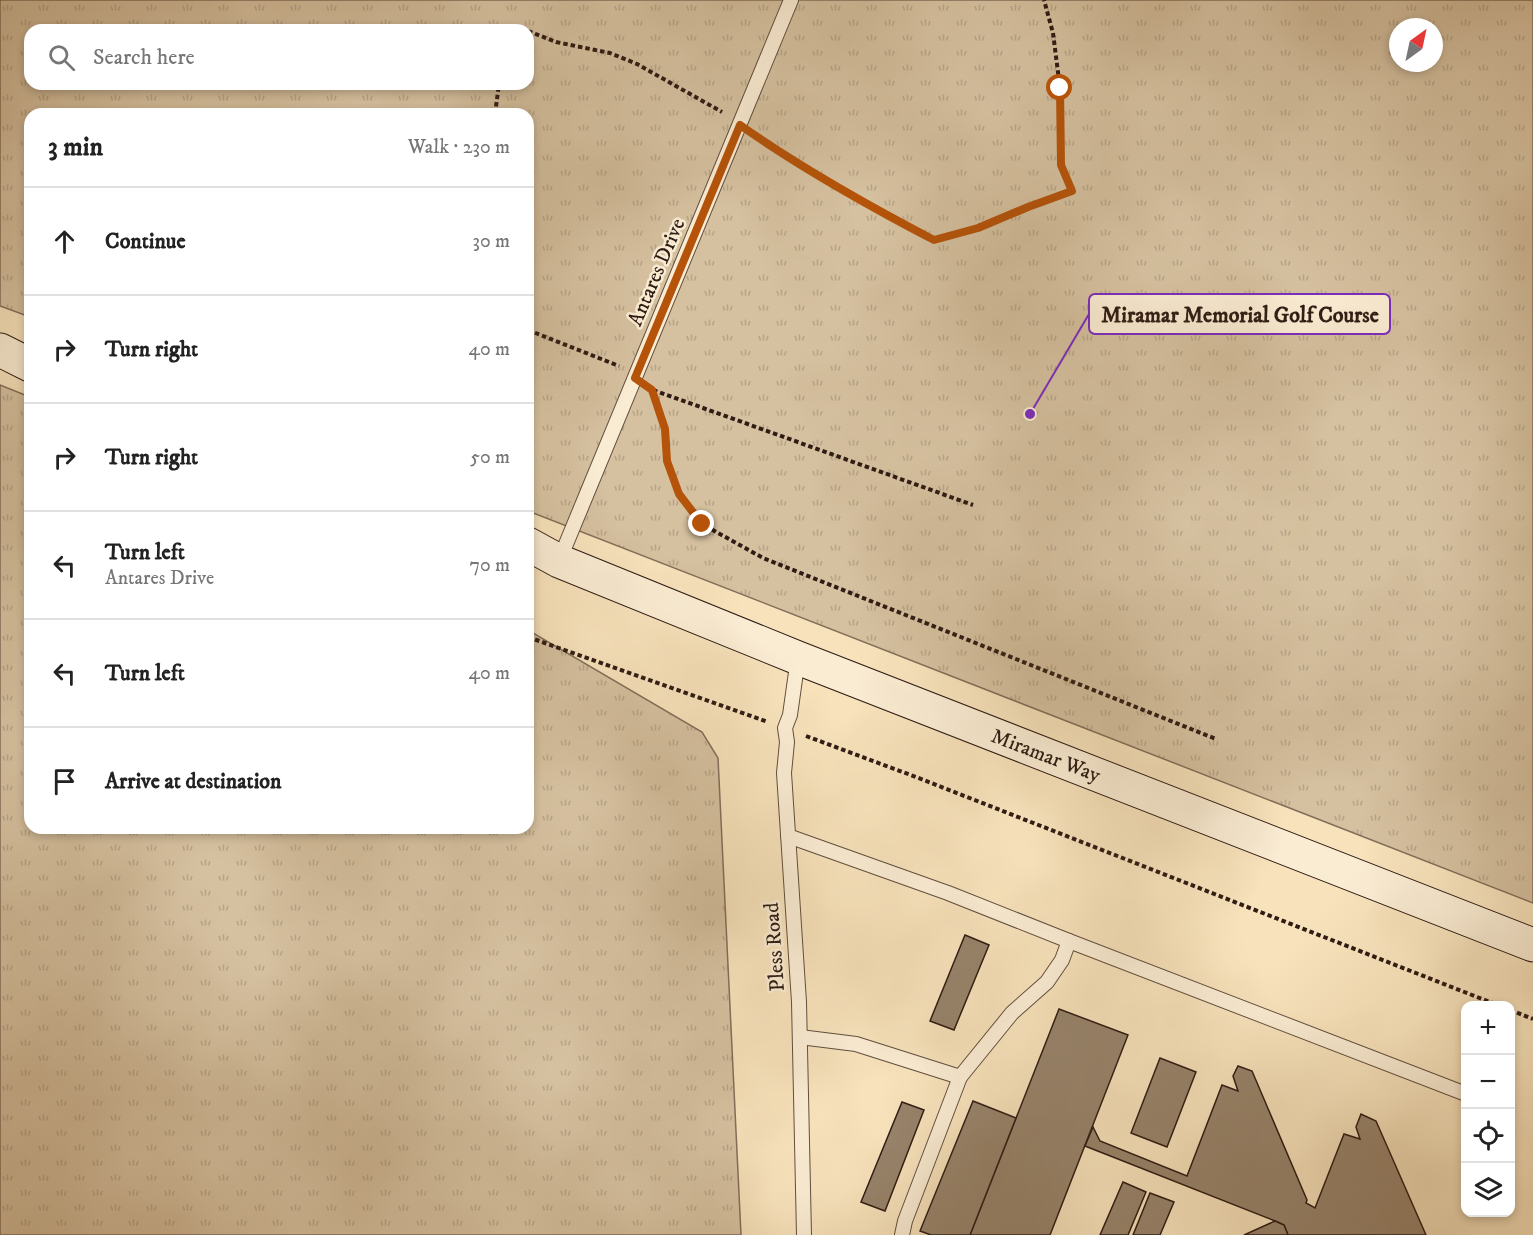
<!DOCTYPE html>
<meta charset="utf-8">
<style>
:root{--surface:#fff;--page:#f2f2f2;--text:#222;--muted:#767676;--line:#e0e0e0}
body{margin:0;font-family:"IM FELL DW Pica",serif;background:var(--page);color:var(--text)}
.controls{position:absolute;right:18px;bottom:18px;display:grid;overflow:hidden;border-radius:12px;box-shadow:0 3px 9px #0003}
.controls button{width:54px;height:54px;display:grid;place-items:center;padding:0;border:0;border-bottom:2px solid var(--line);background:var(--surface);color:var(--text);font:30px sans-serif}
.compass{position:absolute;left:1389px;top:18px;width:54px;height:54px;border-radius:50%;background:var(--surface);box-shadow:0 3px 9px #0003;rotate:33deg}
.stop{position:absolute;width:18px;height:18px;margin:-14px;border:4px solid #b45309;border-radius:50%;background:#fff}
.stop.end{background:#b45309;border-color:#fff;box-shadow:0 2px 6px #0008}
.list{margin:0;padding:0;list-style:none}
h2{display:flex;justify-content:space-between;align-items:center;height:78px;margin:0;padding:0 24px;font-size:26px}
h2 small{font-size:20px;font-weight:400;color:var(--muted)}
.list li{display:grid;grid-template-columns:39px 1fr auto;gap:18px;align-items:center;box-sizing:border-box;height:108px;padding:0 24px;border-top:2px solid var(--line)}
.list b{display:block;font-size:22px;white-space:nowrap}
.list p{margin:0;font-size:20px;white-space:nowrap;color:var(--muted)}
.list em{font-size:20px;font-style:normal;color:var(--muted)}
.icon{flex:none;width:33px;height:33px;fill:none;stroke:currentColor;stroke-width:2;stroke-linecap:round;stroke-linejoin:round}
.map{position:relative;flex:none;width:1533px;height:1235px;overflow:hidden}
.search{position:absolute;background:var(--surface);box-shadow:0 3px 9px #0003;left:24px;top:24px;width:510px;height:66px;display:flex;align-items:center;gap:15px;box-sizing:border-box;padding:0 21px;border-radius:18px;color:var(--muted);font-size:22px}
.panel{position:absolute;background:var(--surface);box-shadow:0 3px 9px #0003;left:24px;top:108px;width:510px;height:726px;border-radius:18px}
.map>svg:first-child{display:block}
.grass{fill:url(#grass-tufts);stroke:#826e5a;stroke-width:1.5;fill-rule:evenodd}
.building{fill:#97836b;stroke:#2f1c14;stroke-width:1.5}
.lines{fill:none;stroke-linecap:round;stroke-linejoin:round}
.lane-casing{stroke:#614e3e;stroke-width:16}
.secondary-casing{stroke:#2f1c14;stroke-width:35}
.path{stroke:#2f1c14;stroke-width:4;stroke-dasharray:4.5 3;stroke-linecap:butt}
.lane{stroke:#faecd3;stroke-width:14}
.secondary{stroke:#faecd3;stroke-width:33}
.route{stroke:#b45309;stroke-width:8}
.labels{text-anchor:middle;stroke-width:5;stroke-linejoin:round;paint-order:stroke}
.street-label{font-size:21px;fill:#2f1c14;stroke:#faecd3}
.leader{fill:none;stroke:#7b2cbf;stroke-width:2}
.callout-dot{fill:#7b2cbf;stroke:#faecd3;stroke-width:2}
.callout{fill:#faecd3;stroke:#7b2cbf;stroke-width:2}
.callout-label{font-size:22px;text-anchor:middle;font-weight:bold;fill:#2f1c14}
</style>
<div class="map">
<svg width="1533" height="1235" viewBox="0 0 1533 1235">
<defs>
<pattern id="grass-tufts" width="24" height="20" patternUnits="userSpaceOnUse" patternTransform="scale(1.5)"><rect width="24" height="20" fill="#d5c09f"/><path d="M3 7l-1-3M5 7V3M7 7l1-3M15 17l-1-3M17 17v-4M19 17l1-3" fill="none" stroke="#b7a488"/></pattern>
</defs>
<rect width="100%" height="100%" fill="#f7e2bb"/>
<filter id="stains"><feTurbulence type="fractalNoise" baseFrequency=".00333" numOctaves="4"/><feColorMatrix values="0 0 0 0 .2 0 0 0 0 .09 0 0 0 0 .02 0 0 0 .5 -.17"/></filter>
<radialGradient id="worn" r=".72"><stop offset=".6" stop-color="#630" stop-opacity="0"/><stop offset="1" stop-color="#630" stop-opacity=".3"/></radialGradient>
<g class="grass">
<path d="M0,0h1533v903l-1005,-392v-397h-498v203l-30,-11zM1398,27h36v36h-36zM30,30h498v54h-498z"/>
<path d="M0,385l30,12v431h498v-198l174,102 16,26 23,477h-741z"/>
</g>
<g class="building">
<path d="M965,935l24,10 -35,85 -24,-9z"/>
<path d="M1059,1009l69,26 -78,200h-80z"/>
<path d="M1160,1058l36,14 -29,75 -36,-14z"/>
<path d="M1238,1066l14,5 55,129 -1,3 9,5 29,-74 16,5 -4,-12 5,-13 15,7 50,114h-138l-4,-10 -9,-4 -190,-75 8,-19 7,14 87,35 35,-91 16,6 -5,-15z"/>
<path d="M973,1101l43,17 -46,117h-39l-11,-4z"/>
<path d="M902,1102l22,8 -39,101 -24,-9z"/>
<path d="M1123,1182l23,10 -18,43h-28z"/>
<path d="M1150,1193l24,9 -14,33h-27z"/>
<path d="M1275,1221l9,4 4,10h-44z"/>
</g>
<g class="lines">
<defs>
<g id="lane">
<path d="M559,561l232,-561"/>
<path d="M798,658l-8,57 -5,13 2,14 -3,31 15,229 5,233"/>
<path d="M788,836l160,57 121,48"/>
<path d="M800,1037l56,7 104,33 -55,144 -3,14"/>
<path d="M960,1077l52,-64 35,-31 15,-22 7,-19 397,153"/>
</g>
<g id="secondary">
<path d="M0,350l30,15"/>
<path d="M528,544l31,17 239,97 735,287"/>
</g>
</defs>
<use href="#lane" class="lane-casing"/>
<use href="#secondary" class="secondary-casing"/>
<g class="path">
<path d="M513,30l1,-5 12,5"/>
<path d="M528,31l28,11 54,11 27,11 85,48"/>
<path d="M495,114l4,-30"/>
<path d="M755,136c56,39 118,72 179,104l44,-12 49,-21 45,-16 -11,-25 -1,-78 -7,-55 -9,-33"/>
<path d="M528,330l91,36"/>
<path d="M652,390l13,39 2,32 12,33 23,30 61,34 453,181"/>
<path d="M653,390l320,115"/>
<path d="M528,637l240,85"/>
<path d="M806,736l110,41 584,229"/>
<path d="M1510,1010l23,9"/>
</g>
<use href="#lane" class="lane"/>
<use href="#secondary" class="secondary"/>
</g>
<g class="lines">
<path class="route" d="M702,524l-23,-30 -12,-33 -2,-32 -13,-39 -17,-12 105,-253c61,43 127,80 194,115l44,-12 50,-21 44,-16 -11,-26 -1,-77"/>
</g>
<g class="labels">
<g class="street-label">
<text transform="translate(656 272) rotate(-67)" y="7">Antares Drive</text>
<text transform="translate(1046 755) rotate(21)" y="7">Miramar Way</text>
<text transform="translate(774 947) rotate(-94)" y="7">Pless Road</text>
</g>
</g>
<path class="leader" d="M1030 414L1089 314"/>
<circle class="callout-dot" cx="1030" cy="414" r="6"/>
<rect class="callout" x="1089" y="294" width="301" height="40" rx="6"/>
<g class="callout-label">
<text x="1240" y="322">Miramar Memorial Golf Course</text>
</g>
<rect width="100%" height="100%" filter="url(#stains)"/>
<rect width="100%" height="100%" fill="url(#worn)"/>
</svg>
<div class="controls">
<button>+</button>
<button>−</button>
<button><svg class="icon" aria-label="locate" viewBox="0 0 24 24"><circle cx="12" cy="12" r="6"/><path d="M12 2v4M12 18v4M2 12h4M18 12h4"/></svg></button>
<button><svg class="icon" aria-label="layers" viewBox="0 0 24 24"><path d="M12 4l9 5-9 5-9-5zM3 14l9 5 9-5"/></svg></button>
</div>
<svg class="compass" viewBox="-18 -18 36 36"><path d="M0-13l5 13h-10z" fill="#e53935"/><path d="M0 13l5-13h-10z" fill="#767676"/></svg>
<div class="stop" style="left:1060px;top:88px"></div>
<div class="stop end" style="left:702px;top:524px"></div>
<div class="search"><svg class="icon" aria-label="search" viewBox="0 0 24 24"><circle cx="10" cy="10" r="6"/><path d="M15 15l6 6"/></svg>Search here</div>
<section class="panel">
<h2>3 min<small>Walk · 230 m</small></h2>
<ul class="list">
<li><svg class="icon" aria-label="ahead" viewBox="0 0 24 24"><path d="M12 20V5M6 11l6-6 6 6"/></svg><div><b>Continue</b></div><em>30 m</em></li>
<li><svg class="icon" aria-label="right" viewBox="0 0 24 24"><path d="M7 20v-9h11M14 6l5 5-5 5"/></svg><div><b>Turn right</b></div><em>40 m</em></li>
<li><svg class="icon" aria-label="right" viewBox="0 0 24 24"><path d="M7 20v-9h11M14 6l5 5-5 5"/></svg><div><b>Turn right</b></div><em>50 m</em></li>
<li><svg class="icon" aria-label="left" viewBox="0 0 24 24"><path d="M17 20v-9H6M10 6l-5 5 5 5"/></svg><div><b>Turn left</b><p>Antares Drive</p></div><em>70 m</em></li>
<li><svg class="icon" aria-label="left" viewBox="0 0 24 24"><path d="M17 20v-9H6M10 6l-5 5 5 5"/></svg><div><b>Turn left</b></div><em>40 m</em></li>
<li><svg class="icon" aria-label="arrive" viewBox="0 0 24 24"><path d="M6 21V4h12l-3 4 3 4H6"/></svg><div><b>Arrive at destination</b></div></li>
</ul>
</section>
</div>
